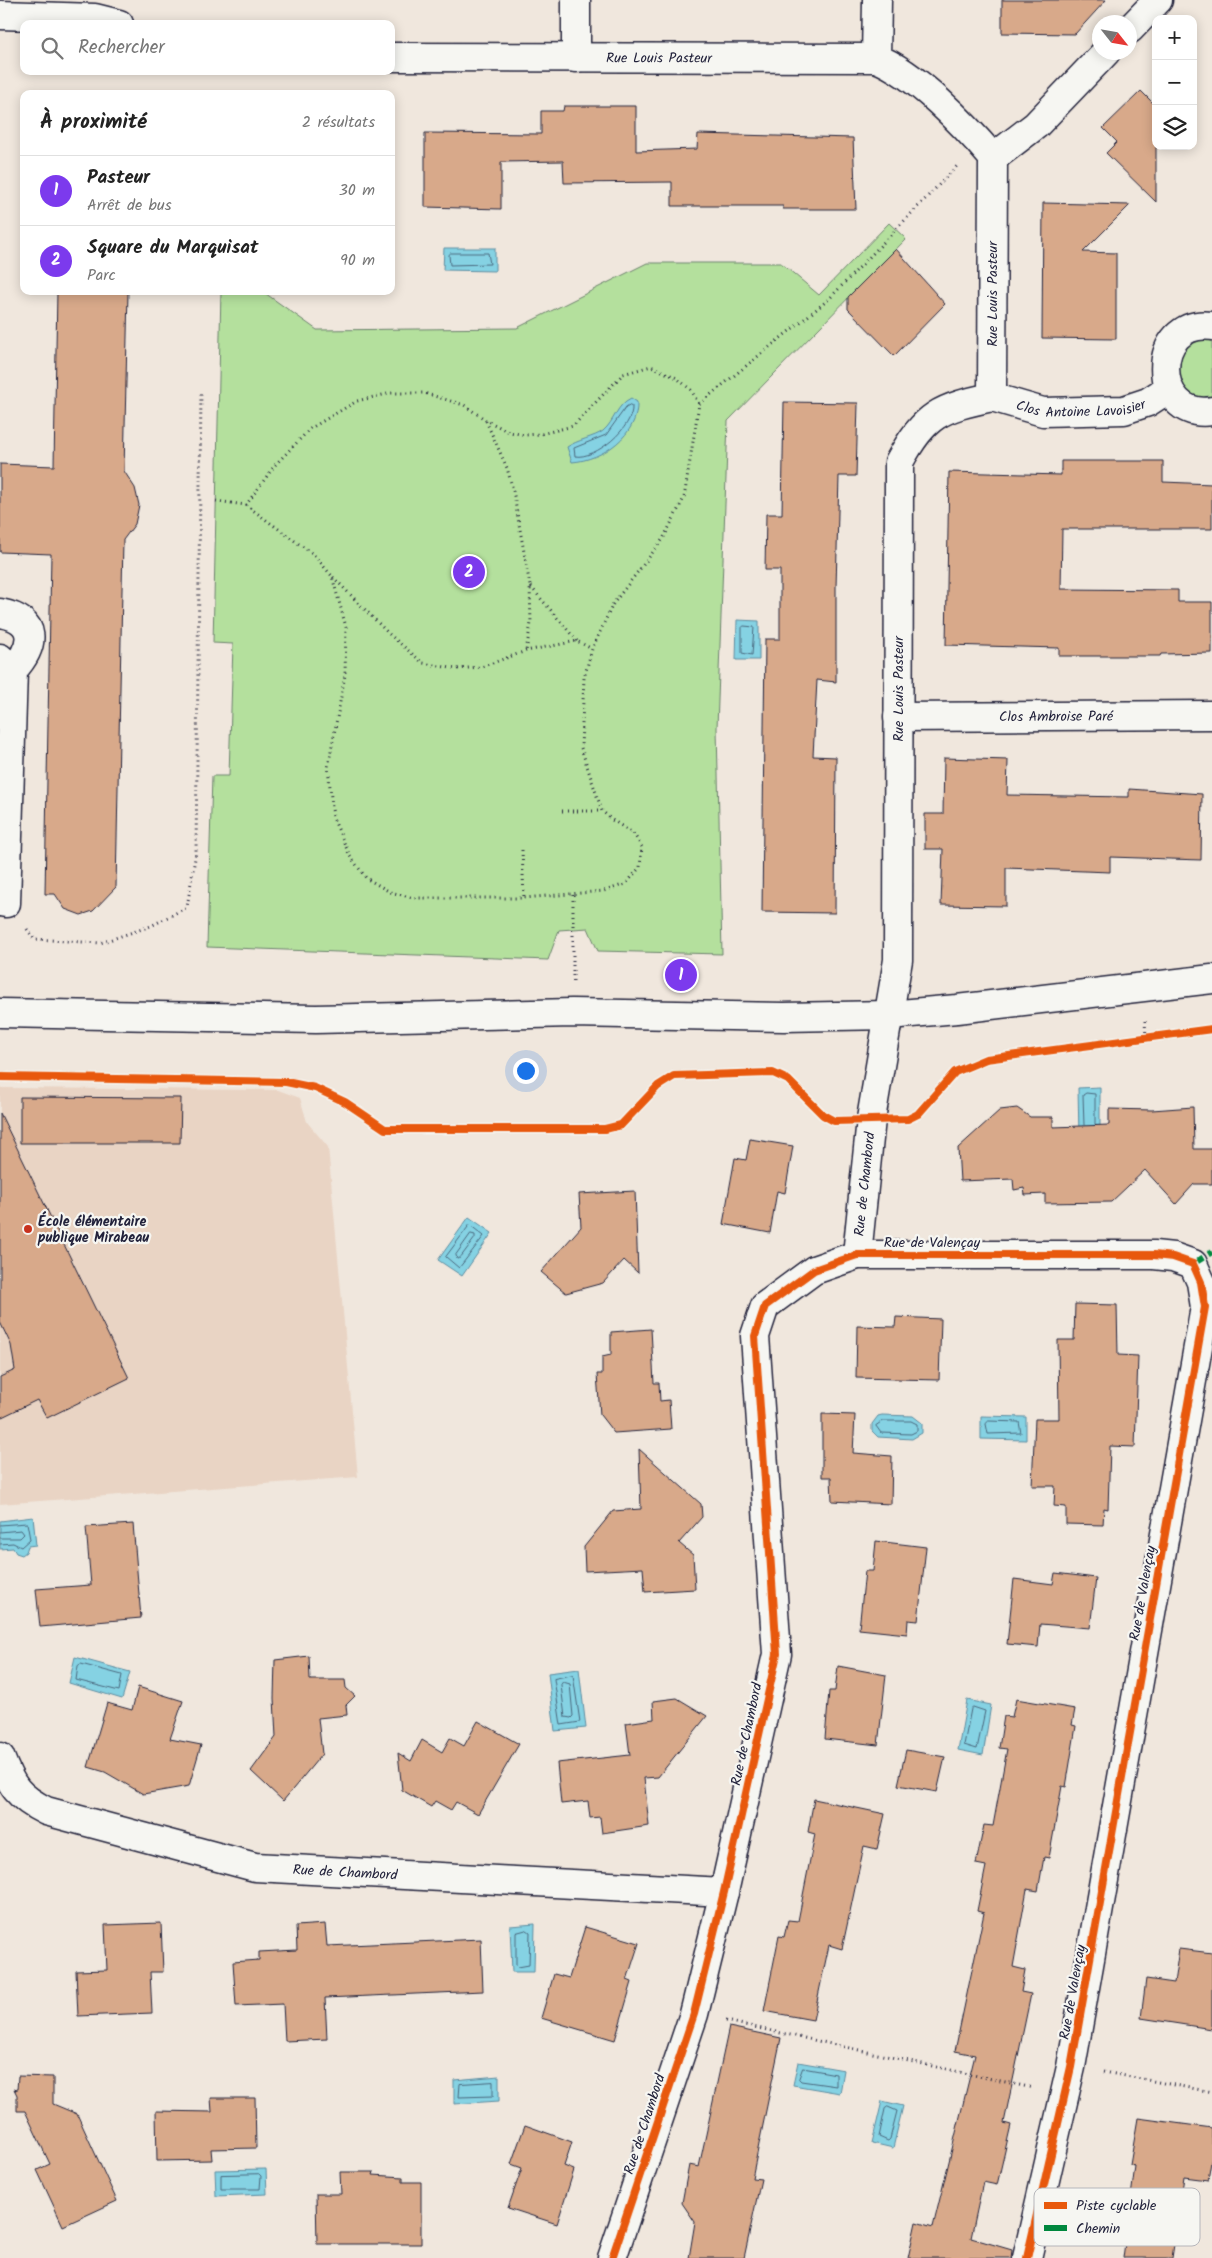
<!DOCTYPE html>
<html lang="fr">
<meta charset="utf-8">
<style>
:root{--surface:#fff;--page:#f6f6f6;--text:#222;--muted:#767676;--line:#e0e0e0;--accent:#7c3aed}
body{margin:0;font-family:Kalam,sans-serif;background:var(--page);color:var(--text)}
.controls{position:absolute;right:15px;top:15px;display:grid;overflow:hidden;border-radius:10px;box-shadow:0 2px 12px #0003}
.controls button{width:45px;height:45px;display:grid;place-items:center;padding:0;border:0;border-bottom:1px solid var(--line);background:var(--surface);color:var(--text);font:25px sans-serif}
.compass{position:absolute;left:1092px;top:15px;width:45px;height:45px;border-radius:50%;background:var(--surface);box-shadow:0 2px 12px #0003;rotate:121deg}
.you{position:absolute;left:525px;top:1070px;width:18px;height:18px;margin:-12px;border:4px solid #fff;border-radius:50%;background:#1a73e8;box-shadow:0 0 0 8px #1a73e833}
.badge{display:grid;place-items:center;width:32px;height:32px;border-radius:50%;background:var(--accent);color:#fff;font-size:16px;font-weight:700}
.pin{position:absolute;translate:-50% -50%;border:2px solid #fff;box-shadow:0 1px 5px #0006}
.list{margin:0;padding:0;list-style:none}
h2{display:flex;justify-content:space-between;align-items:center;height:65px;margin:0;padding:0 20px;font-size:21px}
h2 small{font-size:16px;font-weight:400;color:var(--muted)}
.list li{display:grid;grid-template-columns:32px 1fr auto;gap:15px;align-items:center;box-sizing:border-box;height:70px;padding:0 20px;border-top:1px solid var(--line)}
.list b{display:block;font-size:19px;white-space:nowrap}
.list p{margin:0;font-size:16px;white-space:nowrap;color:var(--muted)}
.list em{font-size:16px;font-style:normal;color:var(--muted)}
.icon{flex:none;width:28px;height:28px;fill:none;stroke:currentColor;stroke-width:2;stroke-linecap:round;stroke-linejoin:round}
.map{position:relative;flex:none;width:1212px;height:2258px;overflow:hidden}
.search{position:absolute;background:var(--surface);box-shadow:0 2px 12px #0003;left:20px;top:20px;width:375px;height:55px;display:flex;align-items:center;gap:12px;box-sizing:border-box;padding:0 18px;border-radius:10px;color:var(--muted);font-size:19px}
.panel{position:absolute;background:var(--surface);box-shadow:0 2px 12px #0003;left:20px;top:90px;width:375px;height:205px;border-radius:10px}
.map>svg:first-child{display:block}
.built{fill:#e9d4c4}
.green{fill:#b4e09d;stroke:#6b816c}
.water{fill:#85d2e3;stroke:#5d8ca0}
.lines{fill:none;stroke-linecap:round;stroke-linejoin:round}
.shore{stroke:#4a687e;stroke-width:1}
.building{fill:#d8a98a;stroke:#22223b}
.minor-casing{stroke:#22223b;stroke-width:31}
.major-casing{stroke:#22223b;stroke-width:31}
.path{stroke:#22223b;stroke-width:3;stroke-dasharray:1 4;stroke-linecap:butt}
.minor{stroke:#f6f6f2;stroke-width:28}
.major{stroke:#f6f6f2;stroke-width:28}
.quiet{stroke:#00873e;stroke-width:6;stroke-dasharray:12 6;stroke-linecap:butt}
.cycleway-casing{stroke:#f6f6f2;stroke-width:11}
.cycleway{stroke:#e8590c;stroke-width:8}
.poi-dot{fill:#c8321e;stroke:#f6f6f2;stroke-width:2}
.labels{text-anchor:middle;stroke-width:4.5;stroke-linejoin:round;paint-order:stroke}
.street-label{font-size:14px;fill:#22223b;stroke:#f6f6f2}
.poi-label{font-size:14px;font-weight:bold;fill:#22223b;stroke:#f6f6f2;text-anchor:start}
.key{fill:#f6f6f2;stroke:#b6b6bb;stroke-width:1}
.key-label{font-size:14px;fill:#22223b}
</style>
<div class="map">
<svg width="1212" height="2258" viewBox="0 0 1212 2258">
<rect width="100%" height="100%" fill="#f0e7dd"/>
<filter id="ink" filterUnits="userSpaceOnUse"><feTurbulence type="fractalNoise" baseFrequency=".02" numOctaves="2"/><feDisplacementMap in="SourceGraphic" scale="10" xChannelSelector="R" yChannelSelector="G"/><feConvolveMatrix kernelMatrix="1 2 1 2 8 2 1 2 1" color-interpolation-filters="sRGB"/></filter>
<g filter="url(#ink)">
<path class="built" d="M0,1088l278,2 22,8 7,24 21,25 30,330 -358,27z"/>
<g class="green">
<path d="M889,223l17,16 -178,182 -11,307 5,226 -124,-3 -10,-23 -29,2 -11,30 -341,-13 5,-171h17l4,-132 -20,-1 8,-352h41l55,39 200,-2 130,-65h134l38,32z"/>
<path d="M1207,338l5,2v57c-37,8 -53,-47 -5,-59z"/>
</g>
<g class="water">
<path d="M444,248h51v23l-52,-1z"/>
<path d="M631,398l6,4c2,32 -34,58 -65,60l-5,-15c10,-7 28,-10 36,-16 12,-10 13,-26 28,-33z"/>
<path d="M737,620l22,1v39h-23z"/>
<path d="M1100,1087v51l-21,-1 -1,-49z"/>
<path d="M469,1217l23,16 -30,43 -24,-16z"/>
<path d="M882,1415l31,1 9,7v10l-10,6 -34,-2 -6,-6v-7l6,-8z"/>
<path d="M981,1416l45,1v23l-45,-1z"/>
<path d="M33,1517l3,28 -8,1 -2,6 -4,3 -6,-2 -3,-5 -13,1v-28z"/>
<path d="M75,1657l55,15 -8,27 -53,-16z"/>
<path d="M579,1669l7,59 -31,3 -7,-58z"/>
<path d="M967,1700l24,5 -8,50 -25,-5z"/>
<path d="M535,1924l-1,48h-22l-2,-46z"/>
<path d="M798,2062l46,8 -4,23 -47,-8z"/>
<path d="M499,2076v25l-45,3v-24z"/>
<path d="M882,2101l21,5 -10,42 -21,-5z"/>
<path d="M266,2169l1,25 -51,2 -1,-26z"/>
</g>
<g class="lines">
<g class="shore">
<path d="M451,253h37l2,11 -40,1 -1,-10z"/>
<path d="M630,405l2,1c2,21 -37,54 -57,50l-1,-8 32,-13 20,-28z"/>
<path d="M744,626l10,1 -2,28 -10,-2v-25z"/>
<path d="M1084,1125l-1,-30 3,-2 9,1v30"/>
<path d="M470,1225l14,11 -25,32 -13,-11z"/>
<path d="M471,1234l4,1v3l-15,20 -3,1 -1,-4z"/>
<path d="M883,1421h28l6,3v7l-6,3 -30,-1 -5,-7z"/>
<path d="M989,1421l30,1 2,11 -33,1 -2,-10z"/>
<path d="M0,1525l27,-2 3,16 -9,8 -8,-4 -13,1"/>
<path d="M0,1532l21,-2 3,4 -4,4h-20"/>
<path d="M81,1664l41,11 -3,16 -43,-11 2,-14z"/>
<path d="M573,1675l7,47 -19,3 -7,-46z"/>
<path d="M563,1682l7,2 3,32 -2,2 -6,-1 -4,-32z"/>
<path d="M973,1707l12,4 -8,38 -13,-4 7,-36z"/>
<path d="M527,1930l3,2 -1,33 -11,2 -2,-2v-32z"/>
<path d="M803,2068l33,6v12l-35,-5 -2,-2z"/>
<path d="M493,2082v14l-34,1 1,-13z"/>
<path d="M888,2107l9,4 -7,28 -2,2 -9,-4 6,-28z"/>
<path d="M259,2174l2,2 -1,13h-39v-14z"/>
</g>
</g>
<g class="building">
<path d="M1002,0h104l-31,34 -73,-1z"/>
<path d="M1141,91l15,15v96l-50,-49 11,-11 -14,-14z"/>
<path d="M564,106h72v45l61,-2 1,-15 155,4 3,71h-73v-3h-111v-24l-108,1 -1,-22 -62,1v47l-76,-2v-74l116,1v-23h22z"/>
<path d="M1043,203l87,2 -47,47 33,1v86l-74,-1z"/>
<path d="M896,249l49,55 -51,52 -46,-47v-12z"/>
<path d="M57,291h71l-4,180 11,17 4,17 -4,19 -12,16 -7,347 -23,24 -12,4 -16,-6 -10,-15h-10l6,-340 -51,-2v-88l54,2z"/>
<path d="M784,402l74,1 -2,73h-17l-3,111v95l-19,-2 -4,76 23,1 -1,156 -73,-1 3,-273h15v-69h-15l1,-56h16z"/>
<path d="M1061,461h102v21l49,2v45h-150l-1,60 117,1v12h34v51l-51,1 -1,2h-101v-8l-113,-3 3,-173 112,3z"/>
<path d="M944,758l64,2 -1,35 122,2v-8l73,5 -1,66 -91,-3v15l-104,-4v38l-65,-1 2,-56h-18v-35h18z"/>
<path d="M20,1097l161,1 -1,45h-160z"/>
<path d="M1193,1107l1,42h18v35h-18l-18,20 -31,-34 -34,32 -66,1v-9l-20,1 -1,-7 -10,2 -1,-11 -53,2 -2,-33 42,-38 17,-2 13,9h23v10l56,-2v-16l43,1z"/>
<path d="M0,1113l129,265 -82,40 -10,-18 -37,18v-41l15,-7 -4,-25 -11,-23z"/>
<path d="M750,1139l43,7 -8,47 -8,-2 -7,42 -47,-9 12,-66 11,2z"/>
<path d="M635,1191l3,82 -14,-13 -21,23 -37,10 -25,-21 40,-45 -2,-33z"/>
<path d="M1075,1304l42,1 1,50 20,1 -3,91 -25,-1 -2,63 -4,-1 -1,17 -37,-1v-17l-12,-1 1,-20h-23l3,-67h24l-1,-79h16z"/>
<path d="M896,1317l45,2 -2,61 -83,-2 1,-52 38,1z"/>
<path d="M651,1329l3,54h5l1,18 9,-1 2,29 -57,4 -14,-18 -3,-41h5v-17l9,-2v-23z"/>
<path d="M822,1414l33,1 -2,38 39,3 -1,48 -59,-3 -1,-24h-9z"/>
<path d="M639,1449l62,55 1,13 -23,26 14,12 2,34 -50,3 -2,-24 -58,3 -1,-24 29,-36 28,-2z"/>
<path d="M133,1524l8,94 -101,9 -4,-38 55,-4 -5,-58z"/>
<path d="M876,1541l50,6 -8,74 -10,-1 -1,14 -48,-5 6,-58h8z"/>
<path d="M1055,1573l41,5 -6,50 -50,-4 -2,23 -31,-3 7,-65 39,5z"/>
<path d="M309,1656l1,24h35l1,8 9,8 -9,9 1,10 -29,3 4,36 -39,47 -32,-30 25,-34 -2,-39 1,-38z"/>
<path d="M838,1666l48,9 -8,70 -53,-6 4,-48h6z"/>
<path d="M138,1687l45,14 -13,38 31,6 -12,41 -46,8 -38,-22 -17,-5 19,-64 25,7z"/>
<path d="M677,1698l30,18 -49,61 -14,1 5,48 -47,7 -2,-16 -10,1 -2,-17 -27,3 -4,-41 73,-8 -4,-32 28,-4 -1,-18z"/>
<path d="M1016,1699l59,10 -3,16 4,1 -10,61 -4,-1 -13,72 -5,-1 -6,34 -11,-2 -14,78 12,3 -4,22 10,2 -27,129 7,2 -14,60 -14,-3 -12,56 41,12 -1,8h-103l8,-36 17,5 42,-172 -20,-4 29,-138 -7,-2 9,-45 -10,-2 8,-39 9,1 14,-77 -8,-1 5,-32 8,1z"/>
<path d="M478,1721l41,23 -41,70 -22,-12 -5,8 -16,-9 -4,6 -29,-17 -4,-37 13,8 11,-21 20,12 8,-14 14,8z"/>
<path d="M906,1750l39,7 -8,35 -39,-7z"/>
<path d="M814,1799l71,15 -8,35 -13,-3 -22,103 -13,-4 -16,75 -49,-9 15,-75 5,1 4,-17 10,1 17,-87 -7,-2z"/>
<path d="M161,1923l2,49h-13l2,41 -74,3 -2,-45 31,-1 -2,-45z"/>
<path d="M325,1924l2,22 154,-7 2,52 -158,7 2,41 -42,2 -2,-37 -47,2 -3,-44 26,-2v-8l38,-2 -1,-24z"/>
<path d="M585,1927l54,16 -12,37 5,2 -17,58 -74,-22 13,-44 15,4z"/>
<path d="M1179,1949l33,4v76l-71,-11 5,-39 28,4z"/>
<path d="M729,2027l52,11 -29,140 9,1 -17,79h-55l6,-36 -13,-19 7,-38 10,2z"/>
<path d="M18,2076l35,1v27l24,10 40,87 -54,25 -26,-56 13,-6 -25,-53h-8v-16l-3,-6 3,1z"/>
<path d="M211,2098h44l1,50 -45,1 1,11 -55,1 -1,-50 56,1z"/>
<path d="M1138,2118l74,10v28l-4,24 -24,-3 -12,81h-49l12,-92 -5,-1z"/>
<path d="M525,2125l47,17 -8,24 10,4 -17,54 -49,-16 14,-40 -11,-4z"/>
<path d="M340,2172h34l-1,3 30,2v5h18v62h-104l-1,-50h25z"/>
</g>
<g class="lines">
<defs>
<g id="minor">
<path d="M0,15l95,3 24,6"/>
<path d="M1130,29l28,-29"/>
<path id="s1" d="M391,57l485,1c39,15 89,67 117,100l-1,239c-52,11 -67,17 -93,65l-1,498 -27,159 -14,136"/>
<path d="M576,58v-58"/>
<path d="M876,58l1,-58"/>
<path d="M993,158l43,-33 70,-73"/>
<path d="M1212,326c-63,-9 -62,95 0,85"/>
<path id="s2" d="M992,397l51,15 81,-2 24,-8 20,-13"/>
<path d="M0,613c39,7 35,33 13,57"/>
<path d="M0,658l13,12 -7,233 -6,-1"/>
<path id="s3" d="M898,717l314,-2"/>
<path id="s4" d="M0,1757c11,29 18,40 46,54l209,56 469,25"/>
<path d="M612,2258l82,-244 30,-122 53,-238 -22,-318 10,-30 49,-36 43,-15h297l19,2 20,7 8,18 4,25 -134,760 -44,191"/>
</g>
<path id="major" d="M0,1013l316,6 256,-6 212,4 105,-2 68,-6 255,-30"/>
</defs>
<use href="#minor" class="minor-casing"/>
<use href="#major" class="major-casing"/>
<g class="path">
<path d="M699,404l130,-105 128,-133"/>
<path d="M486,421l21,47 6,22 17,96 1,37 -5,28"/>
<path d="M216,501l30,4 68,50 18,21 14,51 -1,48 -17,92 5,51 17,38 16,22 24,14 24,6h110l80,-7 22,-7 14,-17 2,-20 -9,-14 -21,-13 -10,-9 -21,-63 3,-70 8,-29 21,-45 50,-65 21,-41 15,-94 -8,-14 -14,-12 -26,-12 -28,8 -50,52 -32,8 -16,1 -16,-3 -23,-12 -22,-15 -40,-12h-33l-34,8 -46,27 -36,37 -29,40"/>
<path d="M333,577l56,57 34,29 33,6 25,-2 45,-16 51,-10 15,8"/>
<path d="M531,587l46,54"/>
<path d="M562,811h40"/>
<path d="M522,850l2,48"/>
<path d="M27,929l7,10 66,4 51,-17 36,-19 9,-55 5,-461"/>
<path d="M573,981v-87"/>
<path d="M1145,1021l1,17"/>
<path d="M726,2021l307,67"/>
<path d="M1104,2072l108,20"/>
</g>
<use href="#minor" class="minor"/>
<use href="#major" class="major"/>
<path class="quiet" d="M1193,1264l19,-12"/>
<defs>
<g id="cycleway">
<path d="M0,1077l286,5 29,6 30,14 40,27h220l16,-4 37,-39 16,-10 99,-3 15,7 35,35 11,6 74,-2 10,-5 37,-42 31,-13 226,-30"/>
<path d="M612,2258l82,-244 30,-122 53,-238 -22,-318 10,-30 49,-36 43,-15h297l19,2 20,7 8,18 4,25 -134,760 -44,191"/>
</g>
</defs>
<use href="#cycleway" class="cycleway-casing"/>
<use href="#cycleway" class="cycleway"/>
</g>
</g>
<circle class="poi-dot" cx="28" cy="1229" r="5"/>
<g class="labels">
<g class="street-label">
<text dy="5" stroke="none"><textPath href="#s1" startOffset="268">Rue Louis Pasteur</textPath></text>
<text transform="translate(992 294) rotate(-90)" y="5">Rue Louis Pasteur</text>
<text dy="5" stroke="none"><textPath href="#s2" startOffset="91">Clos Antoine Lavoisier</textPath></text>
<text transform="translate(898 689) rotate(-90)" y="5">Rue Louis Pasteur</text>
<text dy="5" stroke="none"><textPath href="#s3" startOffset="158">Clos Ambroise Paré</textPath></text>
<text transform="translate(864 1184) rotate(-84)" y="5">Rue de Chambord</text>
<text x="932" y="1247">Rue de Valençay</text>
<text transform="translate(1142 1593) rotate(-80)" y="5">Rue de Valençay</text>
<text transform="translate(746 1734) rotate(-78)" y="5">Rue de Chambord</text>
<text dy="5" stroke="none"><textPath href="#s4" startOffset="380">Rue de Chambord</textPath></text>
<text transform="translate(1072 1992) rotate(-80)" y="5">Rue de Valençay</text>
<text transform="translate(644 2124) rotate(-72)" y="5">Rue de Chambord</text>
</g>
<g class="poi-label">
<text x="38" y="1226">École élémentaire<tspan x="38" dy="16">publique Mirabeau</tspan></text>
</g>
</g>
<rect x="1034" y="2188" width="166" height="58" rx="8" class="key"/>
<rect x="1044" y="2202" width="23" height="7" fill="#e8590c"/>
<rect x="1044" y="2225" width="23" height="6" fill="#00873e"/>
<g class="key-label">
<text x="1076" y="2210">Piste cyclable</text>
<text x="1076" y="2233">Chemin</text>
</g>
</svg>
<div class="controls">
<button>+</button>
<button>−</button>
<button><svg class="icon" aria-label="layers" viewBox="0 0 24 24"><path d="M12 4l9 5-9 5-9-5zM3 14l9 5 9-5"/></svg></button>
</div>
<svg class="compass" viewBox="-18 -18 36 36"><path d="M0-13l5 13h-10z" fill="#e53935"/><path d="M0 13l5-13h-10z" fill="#767676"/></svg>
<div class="you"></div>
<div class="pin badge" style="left:681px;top:975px">1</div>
<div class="pin badge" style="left:469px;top:572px">2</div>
<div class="search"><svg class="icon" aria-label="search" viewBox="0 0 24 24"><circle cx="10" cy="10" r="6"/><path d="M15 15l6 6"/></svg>Rechercher</div>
<section class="panel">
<h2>À proximité<small>2 résultats</small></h2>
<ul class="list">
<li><span class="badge">1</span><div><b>Pasteur</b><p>Arrêt de bus</p></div><em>30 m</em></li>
<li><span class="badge">2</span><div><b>Square du Marquisat</b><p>Parc</p></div><em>90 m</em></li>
</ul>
</section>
</div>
